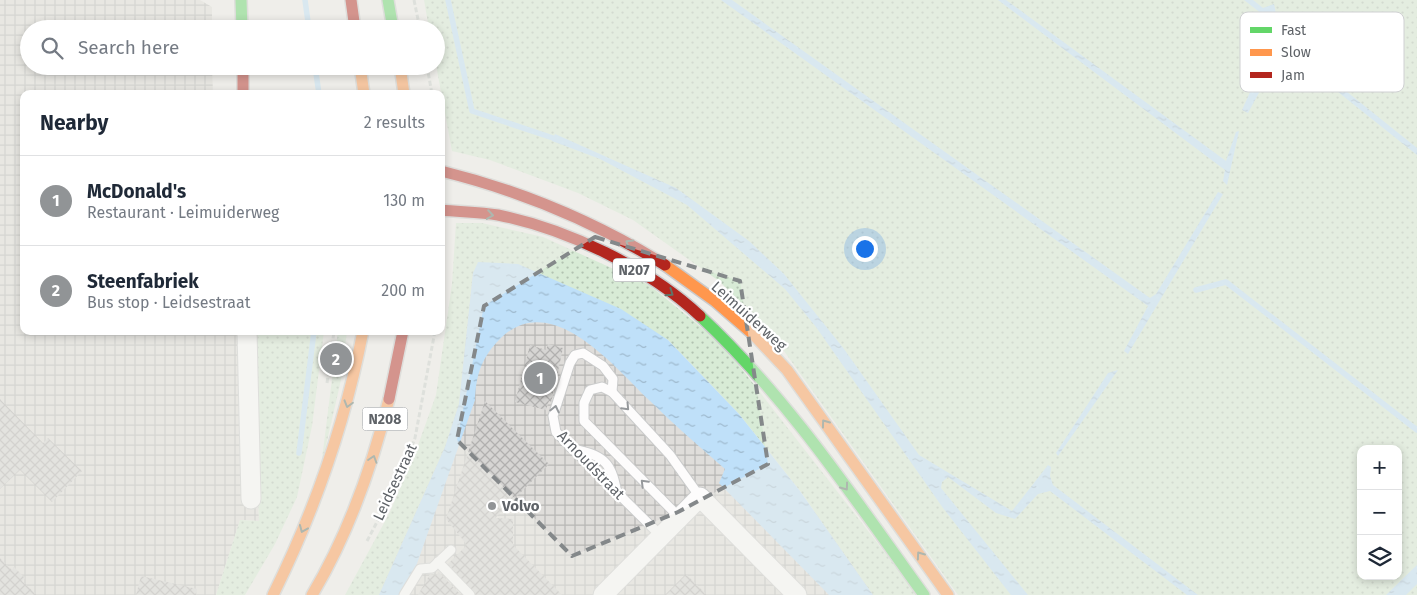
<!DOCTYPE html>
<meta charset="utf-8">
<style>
:root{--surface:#fff;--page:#f2f2f3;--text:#1f2937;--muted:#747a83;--line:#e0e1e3;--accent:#919496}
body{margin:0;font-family:"Fira Sans",sans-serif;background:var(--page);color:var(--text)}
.controls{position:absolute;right:15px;bottom:15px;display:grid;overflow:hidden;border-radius:10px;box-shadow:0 2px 8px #0003}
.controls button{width:45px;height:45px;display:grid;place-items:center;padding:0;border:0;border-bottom:1px solid var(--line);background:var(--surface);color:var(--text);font:25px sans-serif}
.you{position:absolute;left:864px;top:248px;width:18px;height:18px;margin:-12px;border:4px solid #fff;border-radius:50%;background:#1a73e8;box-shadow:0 0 0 8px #1a73e833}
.badge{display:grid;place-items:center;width:32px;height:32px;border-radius:50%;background:var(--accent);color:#fff;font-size:16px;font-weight:700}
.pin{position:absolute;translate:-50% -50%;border:2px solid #fff;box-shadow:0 1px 5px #0006}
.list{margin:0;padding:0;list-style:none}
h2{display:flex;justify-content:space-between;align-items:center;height:65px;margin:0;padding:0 20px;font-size:21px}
h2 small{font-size:16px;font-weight:400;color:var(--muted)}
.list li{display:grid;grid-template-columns:32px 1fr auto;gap:15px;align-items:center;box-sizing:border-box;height:90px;padding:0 20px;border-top:1px solid var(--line)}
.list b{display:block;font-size:19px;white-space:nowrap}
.list p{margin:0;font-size:16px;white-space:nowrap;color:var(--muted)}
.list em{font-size:16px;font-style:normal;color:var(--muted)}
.icon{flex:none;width:28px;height:28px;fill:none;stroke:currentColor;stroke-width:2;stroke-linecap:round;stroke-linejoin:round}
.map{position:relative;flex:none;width:1417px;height:595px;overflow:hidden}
.search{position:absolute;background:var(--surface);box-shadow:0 2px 8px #0003;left:20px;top:20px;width:425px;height:55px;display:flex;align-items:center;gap:12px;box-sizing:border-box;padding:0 18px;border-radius:28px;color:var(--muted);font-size:19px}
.panel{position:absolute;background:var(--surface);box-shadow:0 2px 8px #0003;left:20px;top:90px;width:425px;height:245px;border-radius:10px}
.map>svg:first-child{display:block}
.industrial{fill:url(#industrial-grid)}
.grass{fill:url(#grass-dots);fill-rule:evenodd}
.water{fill:url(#water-ripples)}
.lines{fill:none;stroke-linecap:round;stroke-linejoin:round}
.stream{stroke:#bfe0f9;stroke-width:5.5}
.building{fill:url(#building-cross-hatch)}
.lane-casing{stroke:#cbcccc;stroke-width:11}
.street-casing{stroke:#cbcccc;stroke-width:21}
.fast-casing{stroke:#cacacb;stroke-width:14}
.slow-casing{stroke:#cacacb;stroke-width:14}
.jam-casing{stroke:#cacacb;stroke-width:14}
.path{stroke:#cacfcc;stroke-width:3;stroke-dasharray:5 2.5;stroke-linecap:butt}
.lane{stroke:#fdfcfc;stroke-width:9}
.street{stroke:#fdfcfc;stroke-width:19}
.fast{stroke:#63d668;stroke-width:11}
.slow{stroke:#ff974d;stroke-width:11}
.jam{stroke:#b3261e;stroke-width:11}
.oneway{stroke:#607468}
.oneway2{stroke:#96999c}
.marked{fill:none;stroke:#84888a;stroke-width:4;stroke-dasharray:10 6;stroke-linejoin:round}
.poi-dot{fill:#919496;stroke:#fff;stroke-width:2}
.labels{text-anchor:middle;stroke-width:4.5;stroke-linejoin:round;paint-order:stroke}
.shield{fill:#fff;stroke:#8f9295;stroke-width:1}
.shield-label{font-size:14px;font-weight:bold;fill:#5f6368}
.street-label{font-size:15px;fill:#5f6368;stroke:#fff}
.poi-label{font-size:15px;font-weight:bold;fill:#5f6368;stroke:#fff;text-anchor:start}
.key{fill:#fff;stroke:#cfd0d2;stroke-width:1}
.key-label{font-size:14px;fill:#5f6368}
</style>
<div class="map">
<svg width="1417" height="595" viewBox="0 0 1417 595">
<defs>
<pattern id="industrial-grid" width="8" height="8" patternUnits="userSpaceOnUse" patternTransform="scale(1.25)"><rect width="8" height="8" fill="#dfddda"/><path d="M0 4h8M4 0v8" fill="none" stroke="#b8b7b5"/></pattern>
<pattern id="grass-dots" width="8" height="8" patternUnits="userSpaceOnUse" patternTransform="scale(1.25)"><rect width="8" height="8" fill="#d8ebd6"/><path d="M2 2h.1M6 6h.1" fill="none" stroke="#b2c2b1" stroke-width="1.8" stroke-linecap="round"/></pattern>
<pattern id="water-ripples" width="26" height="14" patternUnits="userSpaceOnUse" patternTransform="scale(1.25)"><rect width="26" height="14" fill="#bfe0f9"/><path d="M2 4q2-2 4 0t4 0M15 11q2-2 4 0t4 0" fill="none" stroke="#9eb9cd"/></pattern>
<pattern id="building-cross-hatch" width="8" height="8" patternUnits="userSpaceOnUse" patternTransform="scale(1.25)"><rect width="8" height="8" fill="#d6d5d3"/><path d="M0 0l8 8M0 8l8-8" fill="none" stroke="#b1b0af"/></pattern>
</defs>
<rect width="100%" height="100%" fill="#efeeea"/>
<g class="industrial">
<path d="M0,0h200l12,7v22h-183v37h183l1,28h-189v237h228l7,190 -19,-1 -24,75h-216z"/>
<path d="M472,245l110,30 314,320h-550l33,-49 56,-121z"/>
</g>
<g class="grass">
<path d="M424,0h993v595h-459l-189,-265 -50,-49 -86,-61 -55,-27 -88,-33 -38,-9 -16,-86v-36h-7zM1361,449h37v127h-37z"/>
<path d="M456,223h26l61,14 106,48 74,60 195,250h-45l-73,-104 -61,-77 -71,-74 -195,-67 -14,131 -14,43 -66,148h-34l45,-83 27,-64 19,-53 16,-111z"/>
<path d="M252,331h72l-12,95 -15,71 -22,47 -30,51h-29l24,-75 19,1z"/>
<path d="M338,331h9l-6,49 -20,87z"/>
</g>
<g class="water">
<path d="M721,0h11l418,298 6,-4 62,-102 5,2 -95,160 -4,-3 24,-45z"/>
<path d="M998,0h8l220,161 10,-29 3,-1 -12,54 -4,-4 2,-11z"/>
<path d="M1244,0h9l10,8 11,-4 7,35 136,109v7l-134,-107 -35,65 -6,-3 29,-64 -5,-29z"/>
<path d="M555,134l121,54 73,53 35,33 60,75 75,106 93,56 36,-46 3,2 -1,9 3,9 145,110h-11l-137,-104 -12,3 -23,25 -19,-6 -48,-36 -6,5 -1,6 87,107h-17l-68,-87 -127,-181 -31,-38 -98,-84 -87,-46 -48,-18z"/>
<path d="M478,262l40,2 103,45 47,31 71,74 61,77 73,104h-44l-110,-112 6,-14c-26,-23 -52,-45 -76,-69 -35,-34 -99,-112 -149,-61 -18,18 -24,35 -25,61l-61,172 -15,23h-20l66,-148 14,-43 14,-131z"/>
<path d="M1118,370l-60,86 -2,-3 52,-80z"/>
<path d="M1417,565v19l-11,11h-20z"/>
</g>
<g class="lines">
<g class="stream">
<path d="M305,0l4,29"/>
<path d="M448,0l24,111 81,27"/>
<path d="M315,66l4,28"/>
<path d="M1196,290l30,-8 191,148"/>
<path d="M299,453l15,-122"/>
</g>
</g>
<g class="building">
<path d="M548,344l15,4 -11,51 -1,3 -2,-1 -3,9 -31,-8 15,-57 16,5z"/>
<path d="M0,399l43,44 5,-5 34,33 -30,31 -32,-32 -20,19z"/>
<path d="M485,401l64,63 -54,54 18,1v26l49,50h-86l-28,-31 19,-19 -21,-26z"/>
<path d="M0,558l12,12 2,-3 11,11 -3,3 15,14h-37z"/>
<path d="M439,572l22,23h-43l12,-21 6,2z"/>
<path d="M686,574l21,21h-42z"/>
<path d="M141,576l56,13 -1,6h-60z"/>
</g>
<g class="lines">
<defs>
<g id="lane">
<path d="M612,392l1,-13 -10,-13 -20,-13 -8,2 -5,8 -17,53 3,16 105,104"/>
<path d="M571,448c32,8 40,12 46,45"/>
<path d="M679,517l-95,-96v-18l6,-13 12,-3 10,5 58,63 30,42"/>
<path d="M438,562l32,33"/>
<path d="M404,595l16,-26 12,-1 19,-18"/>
</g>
<g id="street">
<path d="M247,331l4,168"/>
<path d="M603,595l97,-98 97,98"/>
</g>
<g id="fast">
<path d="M241,0l1,29"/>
<path d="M388,0l5,29"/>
<path d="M700,316c88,82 154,182 224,279"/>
</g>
<g id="slow">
<path d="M360,66l4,28"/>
<path d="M400,66l4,28"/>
<path d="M665,265l50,36 38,33 34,36 161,225"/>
<path d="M273,595c42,-85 72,-171 90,-264"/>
<path d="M312,595c36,-60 60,-128 77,-196"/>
</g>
<g id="jam">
<path d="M351,0l4,29"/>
<path d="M243,66v28"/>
<path d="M441,171c81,20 153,50 224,94"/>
<path d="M441,210c19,2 38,2 57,5 69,14 151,53 202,101"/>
<path d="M389,399l14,-68"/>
</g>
</defs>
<use href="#lane" class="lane-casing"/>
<use href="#street" class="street-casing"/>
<use href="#fast" class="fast-casing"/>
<use href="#slow" class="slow-casing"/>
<use href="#jam" class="jam-casing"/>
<g class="path">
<path d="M414,0l6,29"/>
<path d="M427,66l5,28"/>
<path d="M441,144l1,7"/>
<path d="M441,289l2,-57"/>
<path d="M327,383l7,-52"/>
<path d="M367,541l31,-59 17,-44 20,-107"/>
</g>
<use href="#lane" class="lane"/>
<use href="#street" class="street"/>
<use href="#fast" class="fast"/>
<use href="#slow" class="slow"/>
<use href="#jam" class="jam"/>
</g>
<defs><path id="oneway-chevron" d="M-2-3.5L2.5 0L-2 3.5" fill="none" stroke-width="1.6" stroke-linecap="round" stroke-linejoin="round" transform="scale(1.25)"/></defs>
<g class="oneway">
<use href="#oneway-chevron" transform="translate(490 215) rotate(9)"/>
<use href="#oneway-chevron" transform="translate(629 243) rotate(-148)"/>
<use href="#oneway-chevron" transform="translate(670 293) rotate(35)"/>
<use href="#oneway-chevron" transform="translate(348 404) rotate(106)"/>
<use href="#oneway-chevron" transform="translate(825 423) rotate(-126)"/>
<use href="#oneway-chevron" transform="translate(373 459) rotate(-72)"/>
<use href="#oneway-chevron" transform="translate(845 487) rotate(54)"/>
<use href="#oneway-chevron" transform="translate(303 529) rotate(113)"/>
<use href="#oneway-chevron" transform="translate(920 555) rotate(-125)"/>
</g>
<g class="oneway2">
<use href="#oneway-chevron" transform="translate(626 407) rotate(47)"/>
<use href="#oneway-chevron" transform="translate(555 409) rotate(-77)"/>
<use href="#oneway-chevron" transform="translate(644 483) rotate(-135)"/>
</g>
<path d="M0 0H1417V595H0ZM595,237l145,44 28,183 -90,48 -106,44 -115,-116 27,-134z" fill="#efeeea" fill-opacity=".55" fill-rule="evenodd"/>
<path class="marked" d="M595,237l145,44 28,183 -90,48 -106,44 -115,-116 27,-134z"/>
<circle class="poi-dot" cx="492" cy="506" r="5"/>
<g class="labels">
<g class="shield">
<rect x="613" y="258.5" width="42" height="23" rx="4"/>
<rect x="362.5" y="407.5" width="45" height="23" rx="4"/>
</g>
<g class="shield-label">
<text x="634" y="275">N207</text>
<text x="385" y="424">N208</text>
</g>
<g class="street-label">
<text transform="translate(749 316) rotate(42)" y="5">Leimuiderweg</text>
<text transform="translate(591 465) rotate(46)" y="5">Arnoudstraat</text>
<text transform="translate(395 482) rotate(-65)" y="5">Leidsestraat</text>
</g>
<g class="poi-label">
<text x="502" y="511">Volvo</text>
</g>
</g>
<rect x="1240" y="12" width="164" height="80" rx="8" class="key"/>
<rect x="1250" y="27" width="22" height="6" fill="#63d668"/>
<rect x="1250" y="49" width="22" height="7" fill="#ff974d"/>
<rect x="1250" y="72" width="22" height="6" fill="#b3261e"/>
<g class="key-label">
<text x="1281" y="35">Fast</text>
<text x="1281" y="57">Slow</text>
<text x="1281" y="80">Jam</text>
</g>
</svg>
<div class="controls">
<button>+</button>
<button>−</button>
<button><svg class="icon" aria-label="layers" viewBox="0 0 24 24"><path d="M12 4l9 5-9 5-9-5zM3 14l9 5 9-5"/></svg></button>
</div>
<div class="you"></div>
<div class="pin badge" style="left:540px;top:378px">1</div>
<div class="pin badge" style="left:336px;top:359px">2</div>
<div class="search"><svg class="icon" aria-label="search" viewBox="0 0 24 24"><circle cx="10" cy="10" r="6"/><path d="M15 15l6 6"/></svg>Search here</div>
<section class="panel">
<h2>Nearby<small>2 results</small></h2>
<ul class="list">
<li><span class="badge">1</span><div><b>McDonald's</b><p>Restaurant · Leimuiderweg</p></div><em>130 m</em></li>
<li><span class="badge">2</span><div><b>Steenfabriek</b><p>Bus stop · Leidsestraat</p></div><em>200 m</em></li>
</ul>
</section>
</div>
